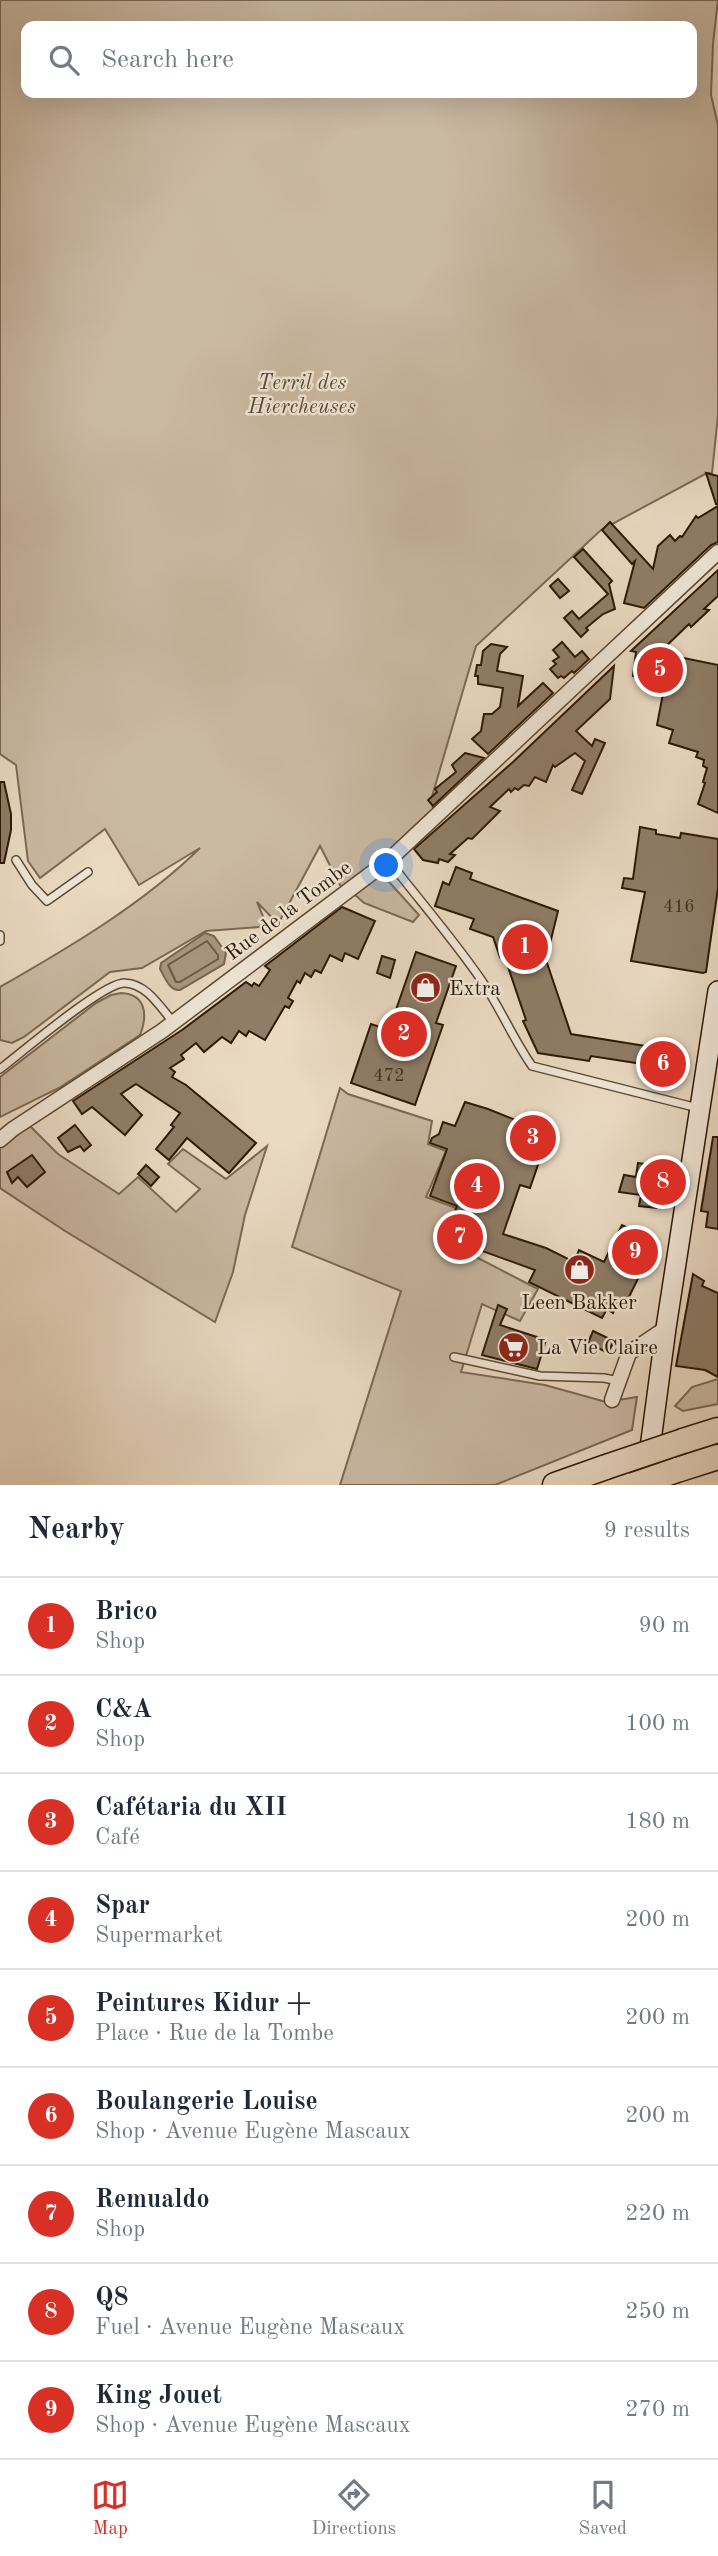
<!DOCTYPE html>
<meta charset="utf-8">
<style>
:root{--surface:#fff;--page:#f6f6f7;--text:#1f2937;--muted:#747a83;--line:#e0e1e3;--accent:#d93025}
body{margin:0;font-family:"Old Standard TT",serif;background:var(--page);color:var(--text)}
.you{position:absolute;left:387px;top:866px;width:24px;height:24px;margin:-18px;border:5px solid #fff;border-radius:50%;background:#1a73e8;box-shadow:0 0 0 10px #1a73e833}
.badge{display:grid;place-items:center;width:46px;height:46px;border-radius:50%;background:var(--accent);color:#fff;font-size:23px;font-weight:700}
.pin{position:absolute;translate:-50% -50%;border:4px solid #fff;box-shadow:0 2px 7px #0006}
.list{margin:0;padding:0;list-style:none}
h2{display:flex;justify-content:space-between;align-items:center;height:91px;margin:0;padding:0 28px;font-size:30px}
h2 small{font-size:23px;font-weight:400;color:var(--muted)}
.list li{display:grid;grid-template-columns:46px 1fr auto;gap:21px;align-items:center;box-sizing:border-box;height:98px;padding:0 28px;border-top:2px solid var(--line)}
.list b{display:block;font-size:26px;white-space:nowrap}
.list p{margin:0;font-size:23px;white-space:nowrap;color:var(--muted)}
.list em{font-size:23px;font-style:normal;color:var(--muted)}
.icon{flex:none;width:38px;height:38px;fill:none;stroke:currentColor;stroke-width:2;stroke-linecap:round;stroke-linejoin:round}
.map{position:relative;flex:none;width:718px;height:1485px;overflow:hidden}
.search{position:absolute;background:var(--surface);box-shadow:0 7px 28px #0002;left:21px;right:21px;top:21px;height:77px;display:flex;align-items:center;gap:18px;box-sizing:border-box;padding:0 24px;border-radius:14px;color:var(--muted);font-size:26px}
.sheet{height:973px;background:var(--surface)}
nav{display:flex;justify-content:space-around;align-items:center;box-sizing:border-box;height:98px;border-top:2px solid var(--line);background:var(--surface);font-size:19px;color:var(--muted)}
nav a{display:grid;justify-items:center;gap:4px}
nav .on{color:var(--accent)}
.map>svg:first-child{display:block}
.green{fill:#cab9a3;stroke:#7b6954;stroke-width:2;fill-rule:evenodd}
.water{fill:#a99882;stroke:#776550;stroke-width:2}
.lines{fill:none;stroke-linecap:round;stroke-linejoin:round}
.shore{stroke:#6a5844;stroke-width:2}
.building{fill:#8f7d68;stroke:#2c1905;stroke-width:2}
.service-casing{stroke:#5c4934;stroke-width:10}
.minor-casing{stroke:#5c4934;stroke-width:17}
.secondary-casing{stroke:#2c1905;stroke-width:22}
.motorway-casing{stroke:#2c1905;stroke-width:27}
.service{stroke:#f1e7d8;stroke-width:7}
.minor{stroke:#f1e7d8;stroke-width:14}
.secondary{stroke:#f1e7d8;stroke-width:19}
.motorway{stroke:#eadac3;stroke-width:24}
.motorway-bridge-casing{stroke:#2c1905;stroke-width:27;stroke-linecap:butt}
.motorway-bridge{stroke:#eadac3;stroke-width:24}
.labels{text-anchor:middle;stroke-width:5;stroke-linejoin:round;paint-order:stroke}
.number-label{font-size:18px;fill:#45321e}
.park-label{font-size:21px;font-style:italic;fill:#5b4934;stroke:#f1e7d8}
.street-label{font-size:21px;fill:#2c1905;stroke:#f1e7d8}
.poi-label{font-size:21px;fill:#2c1905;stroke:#f1e7d8;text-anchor:start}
</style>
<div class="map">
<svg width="718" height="1485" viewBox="0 0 718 1485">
<rect width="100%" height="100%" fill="#eadac3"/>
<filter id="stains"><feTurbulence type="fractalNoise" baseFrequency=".00286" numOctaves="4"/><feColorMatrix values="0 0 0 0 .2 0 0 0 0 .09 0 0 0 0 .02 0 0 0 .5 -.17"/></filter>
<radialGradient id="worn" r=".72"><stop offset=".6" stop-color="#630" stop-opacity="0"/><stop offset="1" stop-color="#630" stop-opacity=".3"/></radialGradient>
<g class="green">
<path d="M0,0h718l-5,44 -2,51 7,30v290l-6,58h-5l-106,57 -125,116 -45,154 4,16 -86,74 -9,-5 -20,-39 -42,78 -21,-22 8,19 -6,6 -53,4 -64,37 -32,4 -86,65 -12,6 -12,-3v-53c70,-40 143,-83 200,-139l-61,37 -34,-56 -65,49 -12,-17 -12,-96 -16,-11zM26,26h666v67h-666z"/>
<path d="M381,873l38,42 -6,7 -49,-19 -10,-9z"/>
<path d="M121,993c25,1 27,22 19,42l-81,53 -59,29v-40l96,-74 15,-8z"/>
<path d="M340,1088l8,6 84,27 -4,23 18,7 -20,46 30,11 -13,32 95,49 -18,32 -38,-17 -21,68 84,13 61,17 31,-5 -5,33 -137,55h-155l61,-194 -109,-44z"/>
<path d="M25,1121l33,33 61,40 19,-17 38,35 24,-23 -32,-25 15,-15 43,30 41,-33 -22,69 -12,57 -18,50 -150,-91 -65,-43v-48z"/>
<path d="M718,1379v25l-35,7 -8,-5 17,-19z"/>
</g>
<path class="water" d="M205,933l9,3 12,17 -2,11 -44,26c-11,1 -15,-13 -20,-21l1,-6z"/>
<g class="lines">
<path class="shore" d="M207,941l11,14v4l-38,23h-4l-8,-17z"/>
</g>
<g class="building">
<path d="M706,473l12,3v28h-2z"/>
<path d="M718,506v36l-7,3 -67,63 -20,-5 11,-42 -3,3 -30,-34 8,-8 43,47 5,-23 12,-11 5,6 5,-5 2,1 14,-21 2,2z"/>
<path d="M583,549l29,32 -3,3 6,25 -12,5 -17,14 2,2 -7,7 -17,-19 8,-7 7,8 29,-25 -34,-37z"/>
<path d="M718,570v26l-14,13 5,1 -18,17 -2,-3 -30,29 59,12v148l-20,-9 7,-21 -2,-1 4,-14 -4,-2 1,-6 -8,-3 2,-5 -29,-9 4,-13 -16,-5 8,-42 -32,-7 3,-24 -5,-1z"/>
<path d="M558,579l11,12 -9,7 -10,-12z"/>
<path d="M562,642l13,15 7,-6 7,8 -15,14 -2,-2 -8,7 -3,-2 -3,2 -8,-9 6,-5 -3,-3 6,-4 -6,-7z"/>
<path d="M491,644l16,3 -7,7 -3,17 26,5 -5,30 25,-23 10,10 -65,61 -16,-15 9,-8 3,-17h8l8,-7 3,-19 -25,-4v-8h-3l2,-11h4l2,-14z"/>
<path d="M614,666l-4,33 -34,32 16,15 3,-7 10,4 -23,51 -10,-4 13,-29 -10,-8 -20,14 -2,-2 -7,17 -11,-5 -6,9 -5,-1 -6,5 -3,-2 -4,4 -2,-3 -19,18 10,4 -28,28 -4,-1 -18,16 5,1 -7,7 -9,-3 -1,4 -15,-3 -9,-11 99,-87z"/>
<path d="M465,753l19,5 -51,48 -5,-6 9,-8 -2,-3 21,-17 -4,-7z"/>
<path d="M0,782h4l7,32v16l-7,33h-4z"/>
<path d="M640,827l16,3v4l24,4 1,-5 37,6v49l-12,84 -3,1 -72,-12 14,-69 -23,-4 2,-10 9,1z"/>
<path d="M456,867l16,6 -2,6 88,32 -12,49 25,74 106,17 -2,18 -84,-13 -2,5 -51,-8 -15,-32 3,-1 -22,-65 -4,2 -7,-20 -23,-8 4,-10 -39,-13 8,-24 6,3z"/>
<path d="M342,907l33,14 -17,38 -13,-6 -3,8 -12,-6 -9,18 -6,-3 -4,7 -6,-4 -5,10 -3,-2 -9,17 5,3 -4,7 -4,-2 -20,34 -16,-9 -3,5 -7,-5 -8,12 -9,-6 -18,15 -8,-9 -15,12 3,4 -14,9 5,4 -3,5 14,8 70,58 -27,30 -42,-35 -18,22 -13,-11 18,-22 -3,-2 9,-12 -44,-29 -15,10 21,21 -17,20 -33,-28 -10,7 -9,-13 109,-71 64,-48 6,4 2,-3 5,3 11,-16 -5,-4z"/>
<path d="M416,952l40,14 -20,57 7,2 -28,80 -64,-22 20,-59 18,6z"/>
<path d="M382,956l13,4 -5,18 -13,-5z"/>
<path d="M465,1102l23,7 35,14 2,-5 26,9 -21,61 -10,-3 -17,49 43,14 28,14 5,-12 25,12 18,-37 34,17 -32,65 -6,-4 -5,10 -6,-4 -5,9 -73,-36 6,-12 -89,-32 11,-32 -27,-10 17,-47 -17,-6 2,-5 7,-4 4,-12 12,4z"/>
<path d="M75,1125l16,20 -7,6 -4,-5 -12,6 -10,-14z"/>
<path d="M713,1137h5v92l-12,-2 2,-15 -7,-1z"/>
<path d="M32,1155l13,17 -18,15 -9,-10 -6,6 -5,-11z"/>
<path d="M638,1163l36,5 -5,32 -10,-1 -2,9 -18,-2 2,-11 -22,-3 5,-17 12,2z"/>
<path d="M146,1165l13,12 -8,9 -13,-12z"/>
<path d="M693,1274l11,7 -2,5 16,7v84l-13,-7 -29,-4z"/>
<path d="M498,1305l9,4 -7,16 46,15 -9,29 -55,-14z"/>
<path d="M593,1331l21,10 -6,12 -20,-10z"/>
</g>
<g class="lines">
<defs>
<g id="service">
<path d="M16,860l16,25 15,16 41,-29"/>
<path d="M389,861c31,40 65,79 93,120 19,28 31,58 50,85l166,42"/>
<path d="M0,935v6"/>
<path d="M0,1069c20,-15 105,-88 125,-86 22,1 35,24 49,40"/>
<path d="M454,1357l86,19 64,2 15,3"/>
</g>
<g id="minor">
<path d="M0,1140l13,-11 149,-98 227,-171 329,-308"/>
<path d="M612,1400l17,-47 37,-25"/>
</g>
<path id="secondary" d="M648,1463l18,-135 52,-337"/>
<g id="motorway">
<path d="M683,1441l35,-11"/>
<path d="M677,1470l41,-13"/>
<path d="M555,1485l51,-18"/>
</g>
</defs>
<use href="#service" class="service-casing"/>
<use href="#minor" class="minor-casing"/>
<use href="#secondary" class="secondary-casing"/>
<use href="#motorway" class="motorway-casing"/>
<use href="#service" class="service"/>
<use href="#minor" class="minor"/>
<use href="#secondary" class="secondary"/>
<use href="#motorway" class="motorway"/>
<defs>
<g id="motorway-bridge">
<path d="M606,1467l77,-26"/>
<path d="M633,1485l44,-15"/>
</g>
</defs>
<use href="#motorway-bridge" class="motorway-bridge-casing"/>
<use href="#motorway-bridge" class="motorway-bridge"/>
</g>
<defs>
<symbol id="shop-disc" viewBox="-11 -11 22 22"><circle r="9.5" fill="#8f2418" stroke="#f1e7d8"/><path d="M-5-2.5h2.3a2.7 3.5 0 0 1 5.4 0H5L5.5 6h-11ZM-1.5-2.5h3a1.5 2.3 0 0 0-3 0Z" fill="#fff"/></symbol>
<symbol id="supermarket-disc" viewBox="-11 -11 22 22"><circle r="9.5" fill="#8f2418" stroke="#f1e7d8"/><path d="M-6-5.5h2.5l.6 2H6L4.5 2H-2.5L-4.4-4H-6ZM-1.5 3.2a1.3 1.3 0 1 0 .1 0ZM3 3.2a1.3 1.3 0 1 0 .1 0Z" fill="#fff"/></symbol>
</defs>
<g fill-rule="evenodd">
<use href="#shop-disc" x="408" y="970" width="35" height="35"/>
<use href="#shop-disc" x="562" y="1252" width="35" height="35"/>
<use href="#supermarket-disc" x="496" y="1330" width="35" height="35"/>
</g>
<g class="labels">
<g class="number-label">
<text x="679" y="912">416</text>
<text x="389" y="1081">472</text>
</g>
<g class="park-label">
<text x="302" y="389">Terril des<tspan x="302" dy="24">Hiercheuses</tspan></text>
</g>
<g class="street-label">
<text transform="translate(288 910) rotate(-37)" y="7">Rue de la Tombe</text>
</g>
<g class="poi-label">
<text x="449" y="995">Extra</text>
<text x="579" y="1309" text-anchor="middle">Leen Bakker</text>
<text x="537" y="1354">La Vie Claire</text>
</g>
</g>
<rect width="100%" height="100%" filter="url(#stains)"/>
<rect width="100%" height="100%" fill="url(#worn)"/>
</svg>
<div class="you"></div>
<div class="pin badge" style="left:525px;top:947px">1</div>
<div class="pin badge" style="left:404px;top:1034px">2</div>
<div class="pin badge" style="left:533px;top:1138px">3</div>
<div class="pin badge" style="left:477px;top:1186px">4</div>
<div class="pin badge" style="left:660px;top:670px">5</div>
<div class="pin badge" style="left:663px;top:1064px">6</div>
<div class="pin badge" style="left:460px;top:1237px">7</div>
<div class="pin badge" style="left:663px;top:1182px">8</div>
<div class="pin badge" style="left:635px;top:1252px">9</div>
<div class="search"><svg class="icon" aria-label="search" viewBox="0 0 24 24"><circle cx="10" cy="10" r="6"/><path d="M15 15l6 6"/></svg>Search here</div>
</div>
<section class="sheet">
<h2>Nearby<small>9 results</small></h2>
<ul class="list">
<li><span class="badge">1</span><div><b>Brico</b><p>Shop</p></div><em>90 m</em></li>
<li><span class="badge">2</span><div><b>C&amp;A</b><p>Shop</p></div><em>100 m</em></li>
<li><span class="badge">3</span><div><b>Cafétaria du XII</b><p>Café</p></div><em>180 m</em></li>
<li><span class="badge">4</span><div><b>Spar</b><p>Supermarket</p></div><em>200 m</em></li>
<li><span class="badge">5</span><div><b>Peintures Kidur +</b><p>Place · Rue de la Tombe</p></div><em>200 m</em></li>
<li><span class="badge">6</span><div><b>Boulangerie Louise</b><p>Shop · Avenue Eugène Mascaux</p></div><em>200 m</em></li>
<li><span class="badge">7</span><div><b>Remualdo</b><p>Shop</p></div><em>220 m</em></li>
<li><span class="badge">8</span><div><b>Q8</b><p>Fuel · Avenue Eugène Mascaux</p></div><em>250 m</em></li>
<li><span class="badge">9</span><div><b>King Jouet</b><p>Shop · Avenue Eugène Mascaux</p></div><em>270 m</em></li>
</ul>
</section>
<nav>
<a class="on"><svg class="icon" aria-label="map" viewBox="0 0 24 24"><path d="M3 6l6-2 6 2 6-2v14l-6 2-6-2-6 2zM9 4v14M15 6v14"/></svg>Map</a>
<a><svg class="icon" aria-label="directions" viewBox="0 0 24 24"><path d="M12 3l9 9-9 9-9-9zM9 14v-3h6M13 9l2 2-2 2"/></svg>Directions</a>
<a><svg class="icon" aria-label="saved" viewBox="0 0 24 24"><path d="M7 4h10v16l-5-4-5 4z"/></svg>Saved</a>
</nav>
